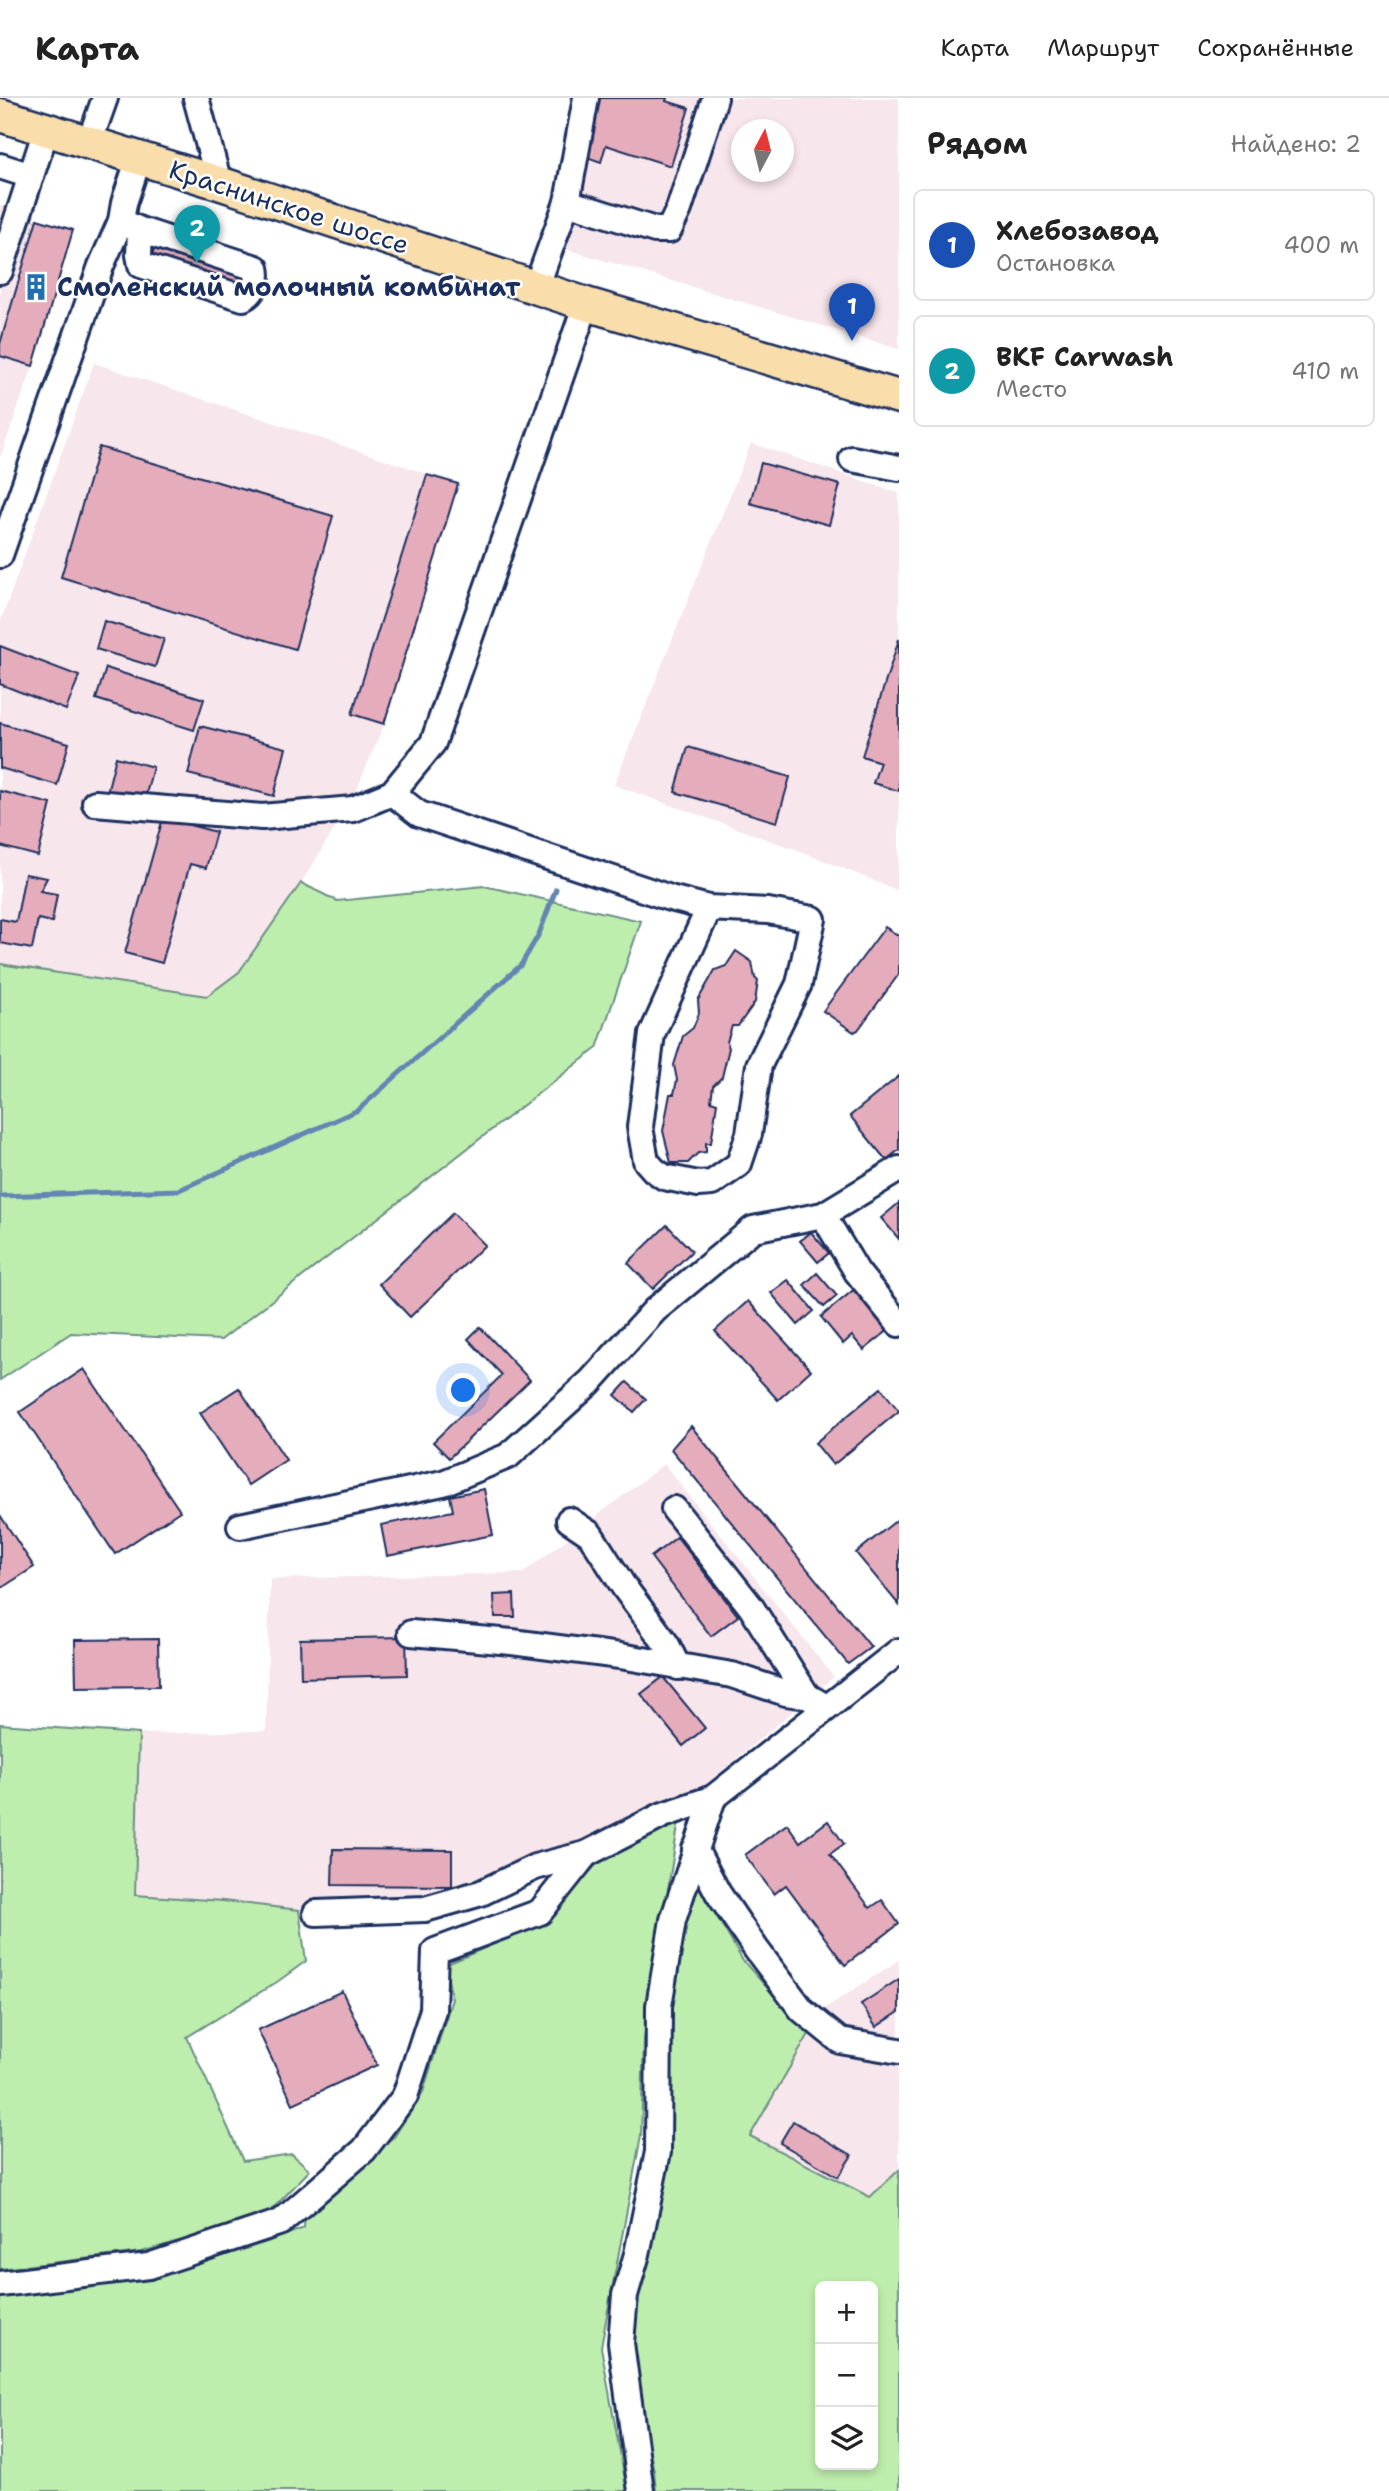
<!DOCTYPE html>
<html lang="ru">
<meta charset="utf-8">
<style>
:root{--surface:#fff;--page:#f6f6f6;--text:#222;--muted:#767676;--line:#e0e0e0;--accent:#db2777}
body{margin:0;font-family:"Shantell Sans",sans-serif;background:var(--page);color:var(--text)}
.controls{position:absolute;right:21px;bottom:21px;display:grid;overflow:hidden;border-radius:10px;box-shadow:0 4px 10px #0003}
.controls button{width:63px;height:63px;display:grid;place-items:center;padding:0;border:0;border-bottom:2px solid var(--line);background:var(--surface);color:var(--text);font:35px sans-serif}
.compass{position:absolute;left:731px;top:21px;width:63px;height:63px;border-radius:50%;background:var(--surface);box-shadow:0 4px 10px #0003;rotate:7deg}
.you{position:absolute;left:464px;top:1293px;width:24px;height:24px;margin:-18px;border:5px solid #fff;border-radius:50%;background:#1a73e8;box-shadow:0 0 0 10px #1a73e833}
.badge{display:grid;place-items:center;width:46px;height:46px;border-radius:50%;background:var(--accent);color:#fff;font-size:23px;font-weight:700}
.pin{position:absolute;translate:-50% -58px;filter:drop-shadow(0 2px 4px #0008)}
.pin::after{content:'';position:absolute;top:37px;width:24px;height:21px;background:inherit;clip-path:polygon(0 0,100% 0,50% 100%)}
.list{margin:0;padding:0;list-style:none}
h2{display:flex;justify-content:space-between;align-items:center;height:91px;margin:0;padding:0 28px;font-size:30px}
h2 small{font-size:23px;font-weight:400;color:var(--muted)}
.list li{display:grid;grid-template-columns:46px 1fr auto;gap:21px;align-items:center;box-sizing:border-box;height:112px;margin:0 14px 14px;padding:0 14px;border:2px solid var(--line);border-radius:10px}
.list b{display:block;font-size:26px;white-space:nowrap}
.list p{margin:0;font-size:23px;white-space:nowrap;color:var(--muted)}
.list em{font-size:23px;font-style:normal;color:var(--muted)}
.icon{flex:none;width:38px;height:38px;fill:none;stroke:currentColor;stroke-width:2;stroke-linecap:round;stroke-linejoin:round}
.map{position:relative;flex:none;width:899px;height:2393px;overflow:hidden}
header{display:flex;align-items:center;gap:42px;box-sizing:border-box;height:98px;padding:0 35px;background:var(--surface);border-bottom:2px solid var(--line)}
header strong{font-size:33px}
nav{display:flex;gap:38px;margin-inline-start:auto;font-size:24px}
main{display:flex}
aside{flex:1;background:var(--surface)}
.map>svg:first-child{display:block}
.built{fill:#f7e6eb;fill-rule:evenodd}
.green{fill:#beeead;stroke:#6c8e86;stroke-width:2;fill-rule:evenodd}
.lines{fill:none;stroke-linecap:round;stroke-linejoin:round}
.stream{stroke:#6285b3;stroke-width:5}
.building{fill:#e5acbc;stroke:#1b2f5e;stroke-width:2}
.minor-casing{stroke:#1b2f5e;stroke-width:30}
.major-casing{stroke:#1b2f5e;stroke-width:37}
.minor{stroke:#fff;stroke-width:24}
.major{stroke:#f9deab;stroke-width:32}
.labels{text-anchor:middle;stroke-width:5;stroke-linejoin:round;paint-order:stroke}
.street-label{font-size:26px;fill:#1b2f5e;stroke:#fff}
.poi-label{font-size:26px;font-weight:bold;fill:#1b2f5e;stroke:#fff;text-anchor:start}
</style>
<header>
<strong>Карта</strong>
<nav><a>Карта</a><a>Маршрут</a><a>Сохранённые</a></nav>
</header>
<main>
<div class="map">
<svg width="899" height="2393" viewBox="0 0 899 2393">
<rect width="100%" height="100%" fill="#fff"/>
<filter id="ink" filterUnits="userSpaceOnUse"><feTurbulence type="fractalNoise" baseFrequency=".0143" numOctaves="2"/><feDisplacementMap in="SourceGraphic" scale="14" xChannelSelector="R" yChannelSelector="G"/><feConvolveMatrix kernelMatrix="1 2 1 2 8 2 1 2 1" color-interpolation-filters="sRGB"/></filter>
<g filter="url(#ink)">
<g class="built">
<path d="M583,0h316v251l-343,-103zM741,32h42v42h-42z"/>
<path d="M0,107l37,15 -4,146 -33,92z"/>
<path d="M94,265l364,121 -74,240 -31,75 -52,84 -62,89 -32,24 -207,-32v-341z"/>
<path d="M751,345l148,50v398l-96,-39 -189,-67z"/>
<path d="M664,1366l170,213 -140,117 -254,103 -141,13 -76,-9 -88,-6 4,-161 127,-3 4,-152 253,-6z"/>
<path d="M899,1862v210l-28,27 -122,-61 75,-127z"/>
</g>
<g class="green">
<path d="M301,785l36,18 147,-15 157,35 -44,127 -376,292 -150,-7 -71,47v-416l207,32 32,-24z"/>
<path d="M0,1626l139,10 -4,161 88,6 76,9 7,51 -29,21 -90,55 56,124 49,-7 18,16 -44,46 -125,36 -141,17z"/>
<path d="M679,1722l-35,219 -3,97 -40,211 26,144h-627v-195l156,-20 111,-34 37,-14 1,-18 66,-57 23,-16 29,-45 29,-93 -7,-34 94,-40 60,-63z"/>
<path d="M695,1781l48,82 66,73 -59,102 120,61 29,-27v321h-243l-2,-20 -27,-119 36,-175 5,-153 13,-100zM820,2188h53v179h-53z"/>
</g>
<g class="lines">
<path class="stream" d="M0,1098l179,-6 179,-80 163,-145 18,-31 17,-45"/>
</g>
<g class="building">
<path d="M596,0h71l-1,3 23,7 -18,58 -65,-21 -5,17 -23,-8z"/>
<path d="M37,121l36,11 -40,136 -33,-10v-12z"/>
<path d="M149,141l101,32 -5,16 -101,-32z"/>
<path d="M99,349l234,69 -38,133 -234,-72z"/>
<path d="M761,365l79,22 -11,40 -79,-22z"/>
<path d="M427,377l31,9 -74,240 -32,-10z"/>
<path d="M104,523l60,18 -9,28 -59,-18z"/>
<path d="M899,541v152l-26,-8 7,-21 -18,-6z"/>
<path d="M0,548l79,30 -13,34 -66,-26z"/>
<path d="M106,570l98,31 -10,31 -98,-31z"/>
<path d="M0,625l69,20 -12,42 -57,-17z"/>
<path d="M200,628l86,22 -12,48 -86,-22z"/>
<path d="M688,649l102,30 -13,45 -102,-30z"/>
<path d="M116,659l37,10 -9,35 -37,-10z"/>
<path d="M0,693l51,13 -13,52 -38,-10z"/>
<path d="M163,720l53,14 -10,36 -16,-4 -28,99 -37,-10z"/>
<path d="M25,776l22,4 -7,13 17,3 -5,28 -14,-3 -6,30 -32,-6v-24l16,3z"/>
<path d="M885,829l14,9v38l-41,56 -4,2 -31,-21z"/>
<path d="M736,853l16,11 3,16 3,3 -3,21 -17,24h-6l-5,16 2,6 -7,29 -9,9 -2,15 6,2 -6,40h-5v9l-8,1 -10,10h-17l-8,-32 7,-37h4l3,-14 -3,-15 9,-29 10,-8 6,-15 -1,-13 17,-30 11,-4z"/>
<path d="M899,978v74l-13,10 -36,-44z"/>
<path d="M899,1105v36l-18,-21z"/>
<path d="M453,1115l32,32 -75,72 -31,-33z"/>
<path d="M667,1127l25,26 -39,38 -25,-26z"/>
<path d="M811,1134l18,21 -11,9 -18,-21z"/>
<path d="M817,1175l20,23 -13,11 -20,-22z"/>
<path d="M788,1182l26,31 -16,14 -27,-32z"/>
<path d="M857,1189l34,41 -27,22 -12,-14 -9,8 -22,-27z"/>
<path d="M748,1203l63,69 -33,30 -63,-69z"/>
<path d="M480,1229l50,53 -81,78 -16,-16 69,-67 -34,-36z"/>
<path d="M84,1271l96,142 -65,43 -95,-142z"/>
<path d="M627,1284l19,17 -12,13 -19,-17z"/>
<path d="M239,1290l47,72 -38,25 -48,-72z"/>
<path d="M881,1290l18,23 -66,54 -18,-22z"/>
<path d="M691,1328l180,221 -23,17 -177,-215z"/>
<path d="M484,1391l9,46 -106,21 -6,-31 72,-14 -3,-15z"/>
<path d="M0,1417l34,52 -34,22z"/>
<path d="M898,1421l1,1v85l-43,-52z"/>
<path d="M677,1439l61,79 -27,20 -60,-79z"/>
<path d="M514,1496l1,23h-20l-1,-22z"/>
<path d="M406,1539l1,38 -106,3 -1,-39z"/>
<path d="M158,1541l1,47 -83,1 -1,-47z"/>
<path d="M663,1579l42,51 -22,18 -42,-52z"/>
<path d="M828,1723l16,23 -14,10 40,54 12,-8 17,24 -54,41 -59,-80 -12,9 -29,-39 42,-31 13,18z"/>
<path d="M333,1751l119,1v36l-120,-1z"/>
<path d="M899,1881v33l-23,15 -15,-23z"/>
<path d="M342,1893l35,74 -84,39 -35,-74z"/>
<path d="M793,2023l59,34 -14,22 -58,-34z"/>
</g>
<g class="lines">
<defs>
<g id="minor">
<path d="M196,0l23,85"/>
<path d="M89,45l16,-45"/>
<path d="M139,60l-15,45 -3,18 19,9 -1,25 2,10 102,33c11,-5 16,-18 13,-30l-116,-38"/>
<path d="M0,68l31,10"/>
<path d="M567,104l88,28h14l10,-21 36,-111"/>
<path d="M0,173l46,-141"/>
<path d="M536,190l31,-86 19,-104"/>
<path d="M852,361l47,9"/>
<path d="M0,457l101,-289 20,-45"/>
<path d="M392,695l27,21 251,84 39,10 59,3 45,8 -14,65 -40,81 -10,69 -10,30 -27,19 -14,1 -34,-7 -10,-7 -8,-9 -6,-34 12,-93 57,-126"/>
<path d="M95,705l167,14 91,-8 39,-16 41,-50 153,-439"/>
<path d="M823,1117l34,57 42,52"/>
<path d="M674,1411l77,98 56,89"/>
<path d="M569,1422l21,14 34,53 43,58 11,22"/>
<path d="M240,1428l203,-43 65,-27 82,-74 65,-72 98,-81 70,-14 76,-46"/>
<path d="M411,1535l101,9 108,14 112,19 54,18 21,3 19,11"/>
<path d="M695,1751l23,44 38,56 46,61 38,31 59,10"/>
<path d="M316,1815l109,-4 56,-16 54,-26 51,-13 77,-39 50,-17 186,-147"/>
<path d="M0,2186l149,-18 132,-44 83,-72 41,-54 28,-86 2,-59 105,-39 46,-58"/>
<path d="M641,2393l-20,-148 4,-48 12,-41 21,-102 1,-146 14,-86 40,-122"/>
</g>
<path id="major" d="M0,17l219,68 367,121 313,93"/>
</defs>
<use href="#minor" class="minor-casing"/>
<use href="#major" class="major-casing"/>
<use href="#minor" class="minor"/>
<use href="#major" class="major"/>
</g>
</g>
<defs>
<symbol id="building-bare" viewBox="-9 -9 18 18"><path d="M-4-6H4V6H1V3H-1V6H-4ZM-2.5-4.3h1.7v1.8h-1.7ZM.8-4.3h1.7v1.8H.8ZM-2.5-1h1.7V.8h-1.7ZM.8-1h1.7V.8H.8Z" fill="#1f6fb2" stroke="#fff" stroke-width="2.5" paint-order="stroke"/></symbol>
</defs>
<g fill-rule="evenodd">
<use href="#building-bare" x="17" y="170" width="38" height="38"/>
</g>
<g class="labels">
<g class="street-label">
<text transform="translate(289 109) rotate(18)" y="9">Краснинское шоссе</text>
</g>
<g class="poi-label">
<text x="57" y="198">Смоленский молочный комбинат</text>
</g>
</g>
</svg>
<div class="controls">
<button>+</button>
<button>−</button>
<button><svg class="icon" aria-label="layers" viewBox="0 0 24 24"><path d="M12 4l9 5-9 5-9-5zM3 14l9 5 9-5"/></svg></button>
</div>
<svg class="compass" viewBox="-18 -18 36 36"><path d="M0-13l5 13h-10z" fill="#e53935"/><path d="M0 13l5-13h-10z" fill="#767676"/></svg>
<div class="you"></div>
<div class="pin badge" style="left:852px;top:243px;background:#1a4fb4">1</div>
<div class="pin badge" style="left:197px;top:165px;background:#0f9aa8">2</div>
</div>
<aside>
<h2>Рядом<small>Найдено: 2</small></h2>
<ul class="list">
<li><span class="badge" style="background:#1a4fb4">1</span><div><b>Хлебозавод</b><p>Остановка</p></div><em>400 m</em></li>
<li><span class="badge" style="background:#0f9aa8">2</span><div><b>BKF Carwash</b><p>Место</p></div><em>410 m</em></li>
</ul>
</aside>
</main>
